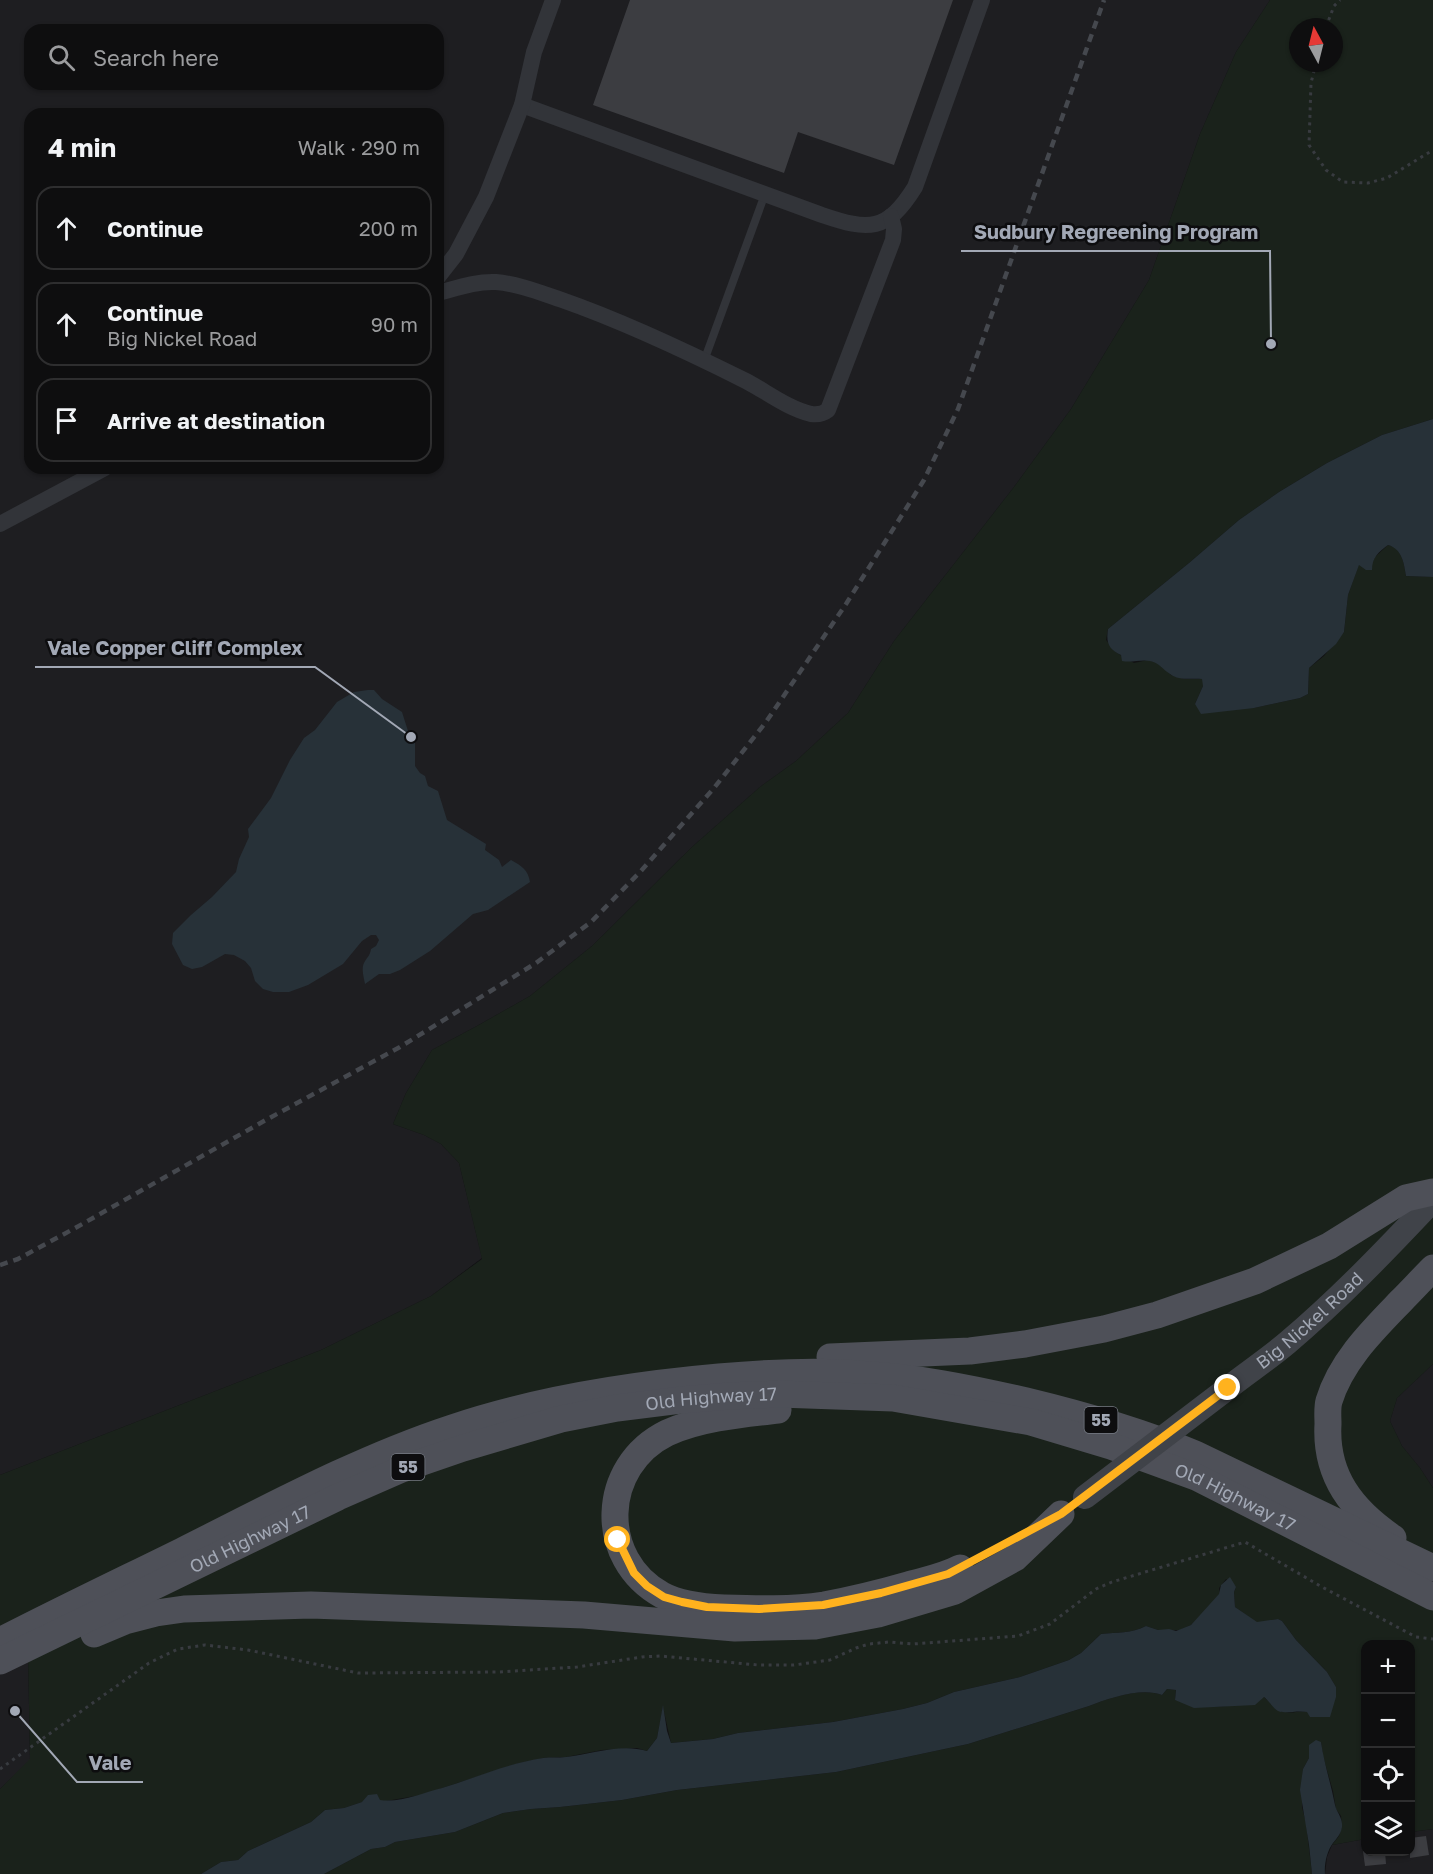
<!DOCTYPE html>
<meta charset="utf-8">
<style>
:root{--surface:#0e0e0f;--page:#171718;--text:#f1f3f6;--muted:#9b9c9e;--line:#2e2e2f}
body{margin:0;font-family:"Golos Text",sans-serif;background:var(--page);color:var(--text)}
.controls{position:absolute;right:18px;bottom:18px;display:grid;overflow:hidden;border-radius:12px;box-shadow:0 2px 4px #0004}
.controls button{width:54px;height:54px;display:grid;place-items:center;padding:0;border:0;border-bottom:2px solid var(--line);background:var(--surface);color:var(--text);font:30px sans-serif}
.compass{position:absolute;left:1289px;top:18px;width:54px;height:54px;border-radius:50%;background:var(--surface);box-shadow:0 2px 4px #0004;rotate:353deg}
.stop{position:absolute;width:18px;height:18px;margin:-14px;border:4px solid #ffb21e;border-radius:50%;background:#fff}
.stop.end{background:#ffb21e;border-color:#fff;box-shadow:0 2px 6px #0008}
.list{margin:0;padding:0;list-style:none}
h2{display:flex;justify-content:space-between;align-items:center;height:78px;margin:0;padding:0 24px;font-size:26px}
h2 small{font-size:20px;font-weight:400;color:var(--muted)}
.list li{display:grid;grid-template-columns:39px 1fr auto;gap:18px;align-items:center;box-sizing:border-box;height:84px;margin:0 12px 12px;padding:0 12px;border:2px solid var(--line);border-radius:18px}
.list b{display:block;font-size:22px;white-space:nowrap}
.list p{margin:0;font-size:20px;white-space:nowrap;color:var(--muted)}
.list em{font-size:20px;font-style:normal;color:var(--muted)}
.icon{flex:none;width:33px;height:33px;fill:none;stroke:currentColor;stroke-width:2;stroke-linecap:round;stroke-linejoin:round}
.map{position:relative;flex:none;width:1433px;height:1874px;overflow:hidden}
.search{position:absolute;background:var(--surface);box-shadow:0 2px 4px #0004;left:24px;top:24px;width:420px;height:66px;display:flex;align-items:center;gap:15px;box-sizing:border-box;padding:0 21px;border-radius:18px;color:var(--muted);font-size:22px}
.panel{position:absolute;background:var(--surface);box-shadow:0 2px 4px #0004;left:24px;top:108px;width:420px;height:366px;border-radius:18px}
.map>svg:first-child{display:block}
.built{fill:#1e1e21;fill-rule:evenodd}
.green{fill:#1a221b;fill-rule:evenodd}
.water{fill:#273138}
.building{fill:#3c3d41}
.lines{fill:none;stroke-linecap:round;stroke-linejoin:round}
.path{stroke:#383b40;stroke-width:3;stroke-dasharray:3 4.5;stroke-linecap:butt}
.lane{stroke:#323439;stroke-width:8}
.street{stroke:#323439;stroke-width:16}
.secondary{stroke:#404349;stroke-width:24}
.primary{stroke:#4e5058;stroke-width:27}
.rail{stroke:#45484e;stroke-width:4.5;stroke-dasharray:8 6;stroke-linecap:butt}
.secondary-bridge{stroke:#404349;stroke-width:24}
.route{stroke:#ffb21e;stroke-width:8}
.labels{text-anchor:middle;stroke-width:5;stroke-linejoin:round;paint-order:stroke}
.shield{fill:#0d0d0f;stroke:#757a83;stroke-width:1.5}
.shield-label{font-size:16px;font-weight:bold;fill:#a2a8b5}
.street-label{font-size:18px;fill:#a2a8b5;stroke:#0d0d0f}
.leader{fill:none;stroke:#a2a8b5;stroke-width:2}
.callout-dot{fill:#a2a8b5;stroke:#0d0d0f;stroke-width:2}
.callout-label{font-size:20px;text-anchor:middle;font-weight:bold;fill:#a2a8b5;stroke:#0d0d0f;stroke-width:5;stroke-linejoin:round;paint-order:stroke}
</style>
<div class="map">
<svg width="1433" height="1874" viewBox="0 0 1433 1874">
<rect width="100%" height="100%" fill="#121214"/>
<g class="built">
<path d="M0,0h1270l-34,52 -36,82 -51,146 -78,129 -57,78 -120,154 -46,72 -52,48 -36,26 -68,60 -100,99 -62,50 -53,30 -45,24 -26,43 -13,31 31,11 17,9 18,19 23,95 -51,38 -110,54 -321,125zM30,30h408v54h-408zM30,114h408v354h-408z"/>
<path d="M1433,1364v124l-13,-20 -18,-22 -12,-25 7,-23z"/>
<path d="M28,1650l2,110 -30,29v-126z"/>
<path d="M1433,1829v45h-108l2,-17 5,-12 33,-6 1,13h44l1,-20z"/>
</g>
<g class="green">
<path d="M1270,0h163v419l-51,16 -55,28 -48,29 -40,28 -50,43 -81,66 -2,11 11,13 17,10 14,-3 12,4 11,11 13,4h19v7l-8,18 59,4 46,-10 8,-4 1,-26 15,-12 20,-24 4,-37 11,-31 13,-1 3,-6 13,-12c14,3 16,18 18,31l27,1v787l-36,34 -7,23 12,25 18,22 13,20v79l-273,-129 -509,-56 -651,257v-164l321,-125 110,-54 51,-37 -23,-96 -18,-19 -17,-9 -31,-11 13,-31 26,-43 45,-24 53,-30 62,-50 100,-99 68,-60 36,-26 52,-48 46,-72 120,-154 57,-78 78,-129 51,-146 36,-82zM1298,27h36v36h-36z"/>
<path d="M807,1396l305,51 321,151v231l-22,3 -1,-188h-44l-1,195 -33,6 7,-9 3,-9 -1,-11 -5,-7 -3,-18 -10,-35 -2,-14 -12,4v12l-6,11 -1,38 4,16 6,51h-988l47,-25 14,-2 10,-5 60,-10 48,-19 28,-4 29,-2 62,-7 55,-10 159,-18 132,-28 121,-38c20,-8 52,-19 73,-11l5,-6 9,1 -1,10 40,7 12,-1 37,-9c5,5 14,14 22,15 8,2 12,-2 21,0l29,-25 -9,-15 -31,-32 -14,-19 -4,-2 -21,4 -22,-16 -1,-15 2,-5 -10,-8 -7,9 1,6 -20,23 -9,8 -11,5h-22l-12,-4c-15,8 -29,6 -45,8l-20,19 -12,7 -49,17 -66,15 -27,11 -24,6 -70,13 -95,11 -25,6 -42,4 -8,-36 -6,31 -10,13 -10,-3 -35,2 -36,7 -23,1 -27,6 -95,31 -35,6 -24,1 -18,6 -19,2 -14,12 -63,29 -10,9 -17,2 -20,12h-201v-85l30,-30 -2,-109 311,-152 188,-69z"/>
</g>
<g class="water">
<path d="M1433,419v158l-27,-1c-2,-13 -4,-27 -18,-31 -9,7 -16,12 -16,25h-6l-7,-5 -11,30 -4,37 -8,12 -27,24 -1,26 -8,4 -46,10 -53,6 -6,-10 8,-18 -1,-7c-11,-1 -23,2 -32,-5 -8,-5 -10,-11 -20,-13 -9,-2 -18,2 -28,0l-1,-6c-13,-6 -15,-13 -13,-26l81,-66 50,-43 40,-28 48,-29 55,-28z"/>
<path d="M368,690h6l8,9 20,13 6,19 7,8v27l5,7 5,3 3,10 10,5 9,29 39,24 -1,6 14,10 3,7 9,-7c11,6 17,10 19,22l-42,28 -15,4 -43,37 -30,19 -10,4h-11l-14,10c-1,-6 -4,-15 -1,-21 3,-6 6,-7 7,-14l5,-3 3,-6 -3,-5h-5l-9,6 -19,23 -35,21 -19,7h-16l-10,-3 -8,-8 -4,-13 -6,-7 -11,-6 -9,-1 -23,13 -10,2 -9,-4 -11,-21 1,-11 18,-18 21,-18 24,-25 3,-13 10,-22 -1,-8 23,-31 19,-38 14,-22 11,-8 22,-28 17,-10z"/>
<path d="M1230,1577l6,10 -2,5 1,15 22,15 21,-3 4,2 14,19 31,32 9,15v10l-6,20h-20l-3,-5c-8,-2 -24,2 -29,-1 -4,-2 -10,-11 -14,-14l-9,8 -61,3 -19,-8 1,-10 -9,-1 -5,6c-20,-8 -53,3 -73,11l-121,38 -132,28 -159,18 -55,10 -62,7 -29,2 -28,4 -48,19 -60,10 -10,5 -14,2 -47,25h-123l20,-12 17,-2 10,-9 63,-29 14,-12 19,-2 18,-6 6,-7 9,-1 3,6c20,3 42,-7 62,-12 33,-10 67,-25 101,-30 8,-1 15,0 23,-1 26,-3 55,-14 81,-6l10,-13 6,-33 4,26 4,12 42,-4 25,-6 95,-11 70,-13 24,-6 27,-11 66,-15 49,-17 12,-7 20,-19c16,-2 30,0 45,-8l12,4 11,-1 7,2 15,-6 28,-31 2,-9z"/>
<path d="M1316,1740l5,2c3,21 10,42 14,63 2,8 8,13 7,22 -1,7 -5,11 -9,16 -6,8 -9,21 -8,31h-13l-3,-29 -9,-55 3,-21 6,-11v-13z"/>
</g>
<g class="building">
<path d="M630,0h323l-59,165 -96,-33 -14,41 -191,-68z"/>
<path d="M1426,1836l3,19 -19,3v-20z"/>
<path d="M1363,1851h22l1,13 -21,2z"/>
</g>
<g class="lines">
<g class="path">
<path d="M1326,27l8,-21 6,-6"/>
<path d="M1316,63l-5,20 -2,62 17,25 17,12 25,1 19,-5 46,-28"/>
<path d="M0,1769l149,-106 29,-14 27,-4 43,5 110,23 141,-1 46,-3 32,-2 65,-10 18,-1 98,9h36l36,-5 26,-12 13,-4 20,-2 24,2 105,-8 32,-12 46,-35 16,-7 133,-40 77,45 94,50 17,2"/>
</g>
<path class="lane" d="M704,361l61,-167"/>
<g class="street">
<path d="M522,105l300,110c47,16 65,17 93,-28l67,-187"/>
<path d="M438,277l18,-23 30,-57 36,-92 12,-53 19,-52"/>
<path d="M438,293c19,-5 38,-12 58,-11 23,2 45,11 66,18 63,22 124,51 184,81 21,11 41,27 65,33 7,1 12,0 17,-4l65,-170 1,-11 -3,-13"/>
<path d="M0,524l105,-56"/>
</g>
<path class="secondary" id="s1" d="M1228,1388c19,-15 40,-29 59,-45 52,-44 99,-93 146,-143"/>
<g class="primary">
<path d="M830,1357l140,-6 55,-7 79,-15 53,-14 98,-34 74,-35 77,-48 27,-6"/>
<path d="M778,1410c-36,4 -79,8 -111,23 -67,33 -70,126 -5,162 18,10 42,12 62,13 33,1 67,2 100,-3 28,-5 56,-12 84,-20 18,-5 35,-8 52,-17"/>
<path d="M1393,1538c-41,-28 -68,-62 -65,-114 0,-7 -1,-16 1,-23 12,-40 44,-71 72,-100 11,-11 21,-22 32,-33"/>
<path d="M94,1634l31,-13 31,-8 28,-4 127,-4 273,10 151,13 80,-2 63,-12 77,-23 60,-33 46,-44"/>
<path d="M0,1641c60,-31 121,-60 182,-90 88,-44 176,-92 270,-123 86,-29 177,-43 267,-51 46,-4 93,-7 139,-3 57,3 112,14 168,27 58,14 114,30 169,53l238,114"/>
<path id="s2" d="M0,1661l338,-164 64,-28 61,-21 98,-29 56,-11 64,-8 48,-4 50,-2 114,4 138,24 80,24 85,31 237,120"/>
</g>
<path class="rail" d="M0,1265l18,-6 59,-32 187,-106 136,-74 136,-84 55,-41 50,-51 73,-83 52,-66 80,-118 78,-124 34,-71 146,-409"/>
<path class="secondary-bridge" d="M1085,1497l143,-109"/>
</g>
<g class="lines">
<path class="route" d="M618,1540l16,33 13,13 17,11 18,5 25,5 52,2 64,-4 58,-12 67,-19 113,-60 167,-126"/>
</g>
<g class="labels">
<g class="shield">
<rect x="1084.5" y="1407" width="33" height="26" rx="4.5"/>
<rect x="391.5" y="1454" width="33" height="26" rx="4.5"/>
</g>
<g class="shield-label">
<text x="1101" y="1426">55</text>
<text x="408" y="1473">55</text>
</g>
<g class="street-label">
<text dy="6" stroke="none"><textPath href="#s1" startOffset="106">Big Nickel Road</textPath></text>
<text dy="6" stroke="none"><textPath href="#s2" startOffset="764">Old Highway 17</textPath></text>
<text dy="6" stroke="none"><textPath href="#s2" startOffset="1304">Old Highway 17</textPath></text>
<text dy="6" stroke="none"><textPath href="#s2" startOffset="278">Old Highway 17</textPath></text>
</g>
</g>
<path class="leader" d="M1271 344L1270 251H961M411 737L315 667H35M15 1711L77 1782H143"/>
<g class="callout-dot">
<circle cx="1271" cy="344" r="6"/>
<circle cx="411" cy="737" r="6"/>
<circle cx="15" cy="1711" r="6"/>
</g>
<g class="callout-label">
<text x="1116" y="239">Sudbury Regreening Program</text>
<text x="175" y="655">Vale Copper Cliff Complex</text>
<text x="110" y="1770">Vale</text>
</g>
</svg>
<div class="controls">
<button>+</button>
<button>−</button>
<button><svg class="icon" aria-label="locate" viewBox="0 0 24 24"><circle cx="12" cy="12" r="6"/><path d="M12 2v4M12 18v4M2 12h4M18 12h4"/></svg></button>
<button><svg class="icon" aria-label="layers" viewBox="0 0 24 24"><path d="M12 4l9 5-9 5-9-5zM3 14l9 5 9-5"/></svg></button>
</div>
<svg class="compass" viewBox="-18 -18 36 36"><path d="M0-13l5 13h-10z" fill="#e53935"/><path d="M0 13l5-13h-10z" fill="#9b9c9e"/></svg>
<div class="stop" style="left:618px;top:1540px"></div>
<div class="stop end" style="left:1228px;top:1388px"></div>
<div class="search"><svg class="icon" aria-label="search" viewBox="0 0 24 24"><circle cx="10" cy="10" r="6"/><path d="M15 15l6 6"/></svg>Search here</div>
<section class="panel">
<h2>4 min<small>Walk · 290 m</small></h2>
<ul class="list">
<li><svg class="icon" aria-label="ahead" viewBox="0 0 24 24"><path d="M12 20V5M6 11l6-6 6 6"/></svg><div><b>Continue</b></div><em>200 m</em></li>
<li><svg class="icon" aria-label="ahead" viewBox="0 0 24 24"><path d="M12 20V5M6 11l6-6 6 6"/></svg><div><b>Continue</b><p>Big Nickel Road</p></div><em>90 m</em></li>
<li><svg class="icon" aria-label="arrive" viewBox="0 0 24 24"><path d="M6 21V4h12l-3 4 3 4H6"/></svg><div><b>Arrive at destination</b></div></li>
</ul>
</section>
</div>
